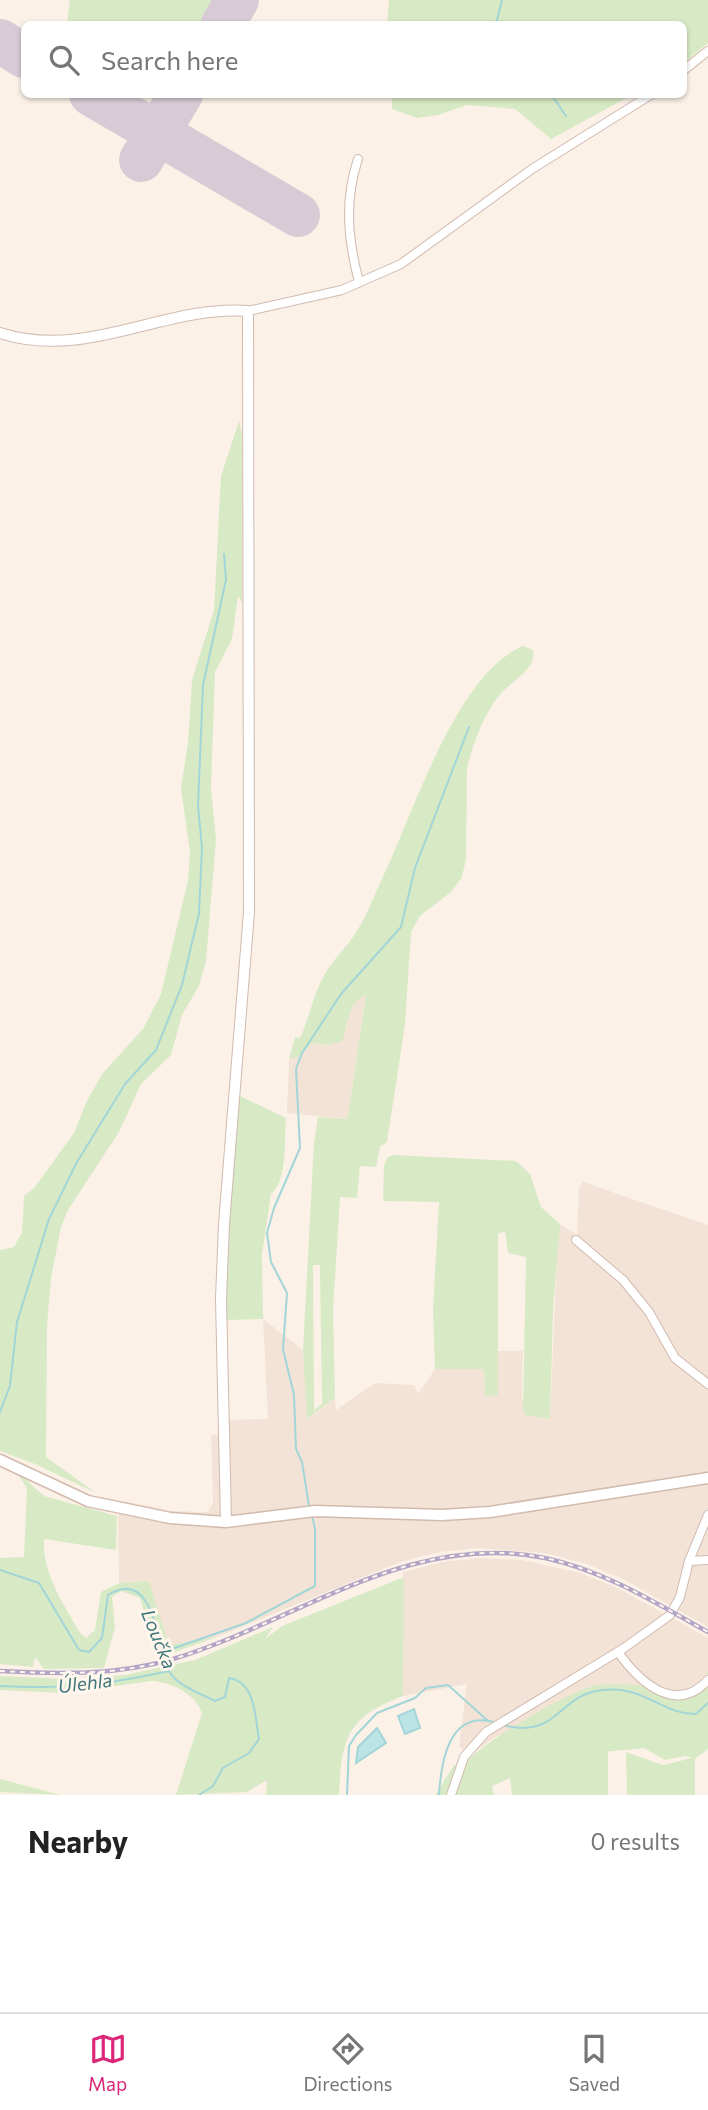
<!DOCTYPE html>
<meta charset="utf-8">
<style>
:root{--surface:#fff;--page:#f2f2f2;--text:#222;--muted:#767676;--line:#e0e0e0;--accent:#db2777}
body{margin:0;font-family:Commissioner,sans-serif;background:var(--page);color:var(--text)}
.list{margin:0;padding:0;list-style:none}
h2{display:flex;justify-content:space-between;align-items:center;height:91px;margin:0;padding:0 28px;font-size:30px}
h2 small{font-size:23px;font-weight:400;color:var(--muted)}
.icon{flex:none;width:38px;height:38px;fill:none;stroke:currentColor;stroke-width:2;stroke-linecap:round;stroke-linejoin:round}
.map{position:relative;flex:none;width:708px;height:1795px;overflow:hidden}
.search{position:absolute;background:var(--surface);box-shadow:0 2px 5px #0004;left:21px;right:21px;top:21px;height:77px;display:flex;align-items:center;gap:18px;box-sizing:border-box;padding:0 24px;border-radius:10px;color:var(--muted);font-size:26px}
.sheet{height:217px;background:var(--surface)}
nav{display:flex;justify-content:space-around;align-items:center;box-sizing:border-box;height:98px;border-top:2px solid var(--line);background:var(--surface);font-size:19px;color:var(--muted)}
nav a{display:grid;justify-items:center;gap:4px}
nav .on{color:var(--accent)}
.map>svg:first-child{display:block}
.residential{fill:#f3e3d6}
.green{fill:#d8eac5;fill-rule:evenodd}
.water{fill:#bce4e5;stroke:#a2d5d7;stroke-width:2}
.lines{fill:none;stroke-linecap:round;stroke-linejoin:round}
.stream{stroke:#a2d5d7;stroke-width:2}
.runway{stroke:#d8cbd6;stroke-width:44}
.minor-casing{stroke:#d0bab0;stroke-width:10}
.tertiary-casing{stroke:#d0bab0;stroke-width:12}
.secondary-casing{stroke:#d2baad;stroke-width:13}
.minor{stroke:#fff;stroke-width:8}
.tertiary{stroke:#fff;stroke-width:10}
.secondary{stroke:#fff;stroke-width:10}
.rail-casing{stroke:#b3a5c6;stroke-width:4.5}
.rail{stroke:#fff6ed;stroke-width:2;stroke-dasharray:5;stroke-linecap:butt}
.labels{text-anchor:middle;stroke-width:6;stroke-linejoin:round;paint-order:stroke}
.water-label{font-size:19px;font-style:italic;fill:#40777a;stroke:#fff6ed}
</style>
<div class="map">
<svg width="708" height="1795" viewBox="0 0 708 1795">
<rect width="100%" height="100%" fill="#fcf1e7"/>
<g class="residential">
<path d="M366,994l-18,122 -2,3 -59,-6 2,-54 10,-2 13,-14 16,2 19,-17 1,-13 7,-13z"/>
<path d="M583,1182l125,43v402l-85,-48 -39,-16 -40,-10 -65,-5 -39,4 -40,10 -183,75 -48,9 -20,-65 -30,2 -1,-66 5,-16 49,10 36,1 5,-9 -2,-68 18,1v-16l39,-1 -5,-100 40,31 5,69 27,-21 1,12 39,-27 39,2 4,9 17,-25h49l1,26h13v-44h25l-1,45 3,19 25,4 8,-188 2,-7 17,11 2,-47z"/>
<path d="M479,1558l43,2 59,13 37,15 90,50v33l-7,16 -13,11 -13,1 -15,-6 -163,43 -28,20 -10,-10 8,-62 -64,12v-124l39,-10z"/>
</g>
<g class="green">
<path d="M70,0h145l-14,24h-134z"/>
<path d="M389,0h319v43l-24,20v-39h-297z"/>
<path d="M392,95v-1l240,1 -81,44 -36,-30 -48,-4 -29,10 -21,3 -25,-9z"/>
<path d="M239,421l3,13v169l-4,-7 -6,43 -17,33 -4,116 5,51 -10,122 -7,25 -17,29 -11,40 -30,29 -22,48 -51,78 -7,17 -10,51 -4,47 -1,132 50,36 -61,-29 -35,-13v-201l14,-3 8,-14 2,-37 11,-9 39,-54 12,-30 16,-29 41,-45 18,-35 27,-114 2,-27 -9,-65 7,-46 4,-62 22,-70 7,-134z"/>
<path d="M523,646l10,4c4,19 -20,30 -31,42 -17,19 -30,53 -35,77l-1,90 -4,18 -11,15 -31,24 -9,16 -6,93 -18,117 -7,5 -4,20 -16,-1 -3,32 -17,-1 -7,113 2,88 -28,21 -4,-69 11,-207 4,-26 28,2 2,-3 18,-121c-19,7 -17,30 -24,46l-14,4 -16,-2 -13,14 -10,2 6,-22 5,1c10,-21 13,-44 25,-64 9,-16 23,-28 32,-43 9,-15 16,-32 23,-48 32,-64 74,-208 143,-237zM313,1265h7l2,139 -8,6z"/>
<path d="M238,1095l48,23c-2,21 2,62 -15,76l-9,60 1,65 -36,1v-70z"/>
<path d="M393,1155l123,6 14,13 11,33 19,17 -7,88 -3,107 -25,-4 -2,-6 3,-152 -18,-4 -3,-22 -7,3v161l-13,1 -1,-27h-49l-2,-60 6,-107 -56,-1 1,-36 4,-8z"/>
<path d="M17,1472l27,24 73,20 -1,34 -72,-11c-2,34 20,66 36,94l6,5 9,-8 6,-38 18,-9 30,-2 20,64 48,-8 -59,21 -18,-60 -19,-7 -9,6 3,30 -11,41 -60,1 -9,-12 -2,10 -33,-3v-106l24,-1 3,-68z"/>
<path d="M404,1577l-1,119c-57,22 -61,42 -64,99h-73l1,-15 -20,12 -71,3 26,-82c-6,-19 -31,-31 -50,-32l-88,12 -64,-3v-14l64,3 61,-4 70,-15 78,-33 -8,12 17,-13z"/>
<path d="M708,1671v78l-13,10v36h-68l-1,-43 37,13 29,-7 -7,-2 -20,4 -21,-12 -40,4h4v43h-96l-2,-17 -18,8 2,9h-59l19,-30 8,2c11,-19 104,-74 128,-80 12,-4 30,-3 43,-2 18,0 33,17 52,14 13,-3 18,-17 23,-28z"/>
<path d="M0,1779l61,16 -61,-3z"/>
</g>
<g class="water">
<path d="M414,1709l6,19 -15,6 -7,-18z"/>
<path d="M377,1728l9,15 -30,20 2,-16z"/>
</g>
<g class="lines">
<g class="stream">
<path d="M496,24l6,-24"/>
<path d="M551,94l15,22"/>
<path d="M0,1412l10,-26 7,-64 32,-103 28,-57 48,-78 31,-34 26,-65 17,-72 3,-65 -4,-42 5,-121 23,-105 -2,-26"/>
<path d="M309,1506l-7,-44 -6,-13 -2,-54 -11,-46 4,-56 -16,-31 -4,-29 7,-25 26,-60 -4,-79 6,-16 39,-59 60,-67 14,-59 54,-141"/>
<path d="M0,1570l39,13 40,67 10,2 13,-14 6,-43c47,-29 49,52 61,76 8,15 31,22 46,30l10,-4 4,-19c27,4 26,40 30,61l-10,14 -26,15 -10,18 -14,9"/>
<path d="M163,1652l83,-29 69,-37v-57l-3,-14"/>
<path d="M0,1686c65,3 105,-1 169,-15"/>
<path d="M503,1725c53,14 54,-26 93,-34 46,-9 65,24 100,23l12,-11"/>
<path d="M347,1795l2,-49 7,-11 21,-22 38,-15 11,-10 22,-3 39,35"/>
<path d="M439,1795c2,-32 9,-85 55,-73"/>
</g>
<g class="runway">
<path d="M223,24l14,-24"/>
<path d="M0,41l24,15"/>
<path d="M91,94l207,121"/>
<path d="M141,160l40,-66"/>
</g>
<defs>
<g id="minor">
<path d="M684,70l24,-19"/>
<path d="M358,159c-14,42 -10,81 1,123"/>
<path d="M248,311l94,-21 59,-26 131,-95 120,-75"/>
<path d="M576,1240l47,40 26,32 26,46 33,26"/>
<path d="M689,1561l19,-1"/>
<path d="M618,1652c22,31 58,63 90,28"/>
<path d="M451,1795l13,-38 22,-25 138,-84 46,-33 10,-18 9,-36 19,-46"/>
</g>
<path id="tertiary" d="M0,333c87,28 162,-28 248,-22l1,601 -25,312 -3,75 5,223"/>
<path id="secondary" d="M0,1460l88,41 82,17 56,4 89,-11 127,4 48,-3 218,-34"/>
</defs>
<use href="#minor" class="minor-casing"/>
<use href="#tertiary" class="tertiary-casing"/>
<use href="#secondary" class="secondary-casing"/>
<use href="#minor" class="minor"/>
<use href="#tertiary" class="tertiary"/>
<use href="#secondary" class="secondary"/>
<defs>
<path id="rail" d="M0,1671c59,3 115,5 173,-12 123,-37 237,-129 372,-101 60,13 111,45 163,74"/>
</defs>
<use href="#rail" class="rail-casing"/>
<use href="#rail" class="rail"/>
</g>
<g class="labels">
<g class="water-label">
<text transform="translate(159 1639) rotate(68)" y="7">Loučka</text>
<text transform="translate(85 1683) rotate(-7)" y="7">Úlehla</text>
</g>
</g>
</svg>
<div class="search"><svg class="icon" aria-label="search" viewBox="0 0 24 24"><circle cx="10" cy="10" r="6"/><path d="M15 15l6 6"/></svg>Search here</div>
</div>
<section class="sheet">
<h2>Nearby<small>0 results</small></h2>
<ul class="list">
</ul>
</section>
<nav>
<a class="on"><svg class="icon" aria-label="map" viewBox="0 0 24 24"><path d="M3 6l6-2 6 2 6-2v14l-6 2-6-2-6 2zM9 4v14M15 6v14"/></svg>Map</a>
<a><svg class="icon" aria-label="directions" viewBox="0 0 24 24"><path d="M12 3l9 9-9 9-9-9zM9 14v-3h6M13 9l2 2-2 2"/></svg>Directions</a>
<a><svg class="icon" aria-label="saved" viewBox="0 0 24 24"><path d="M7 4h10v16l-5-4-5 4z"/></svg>Saved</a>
</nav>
